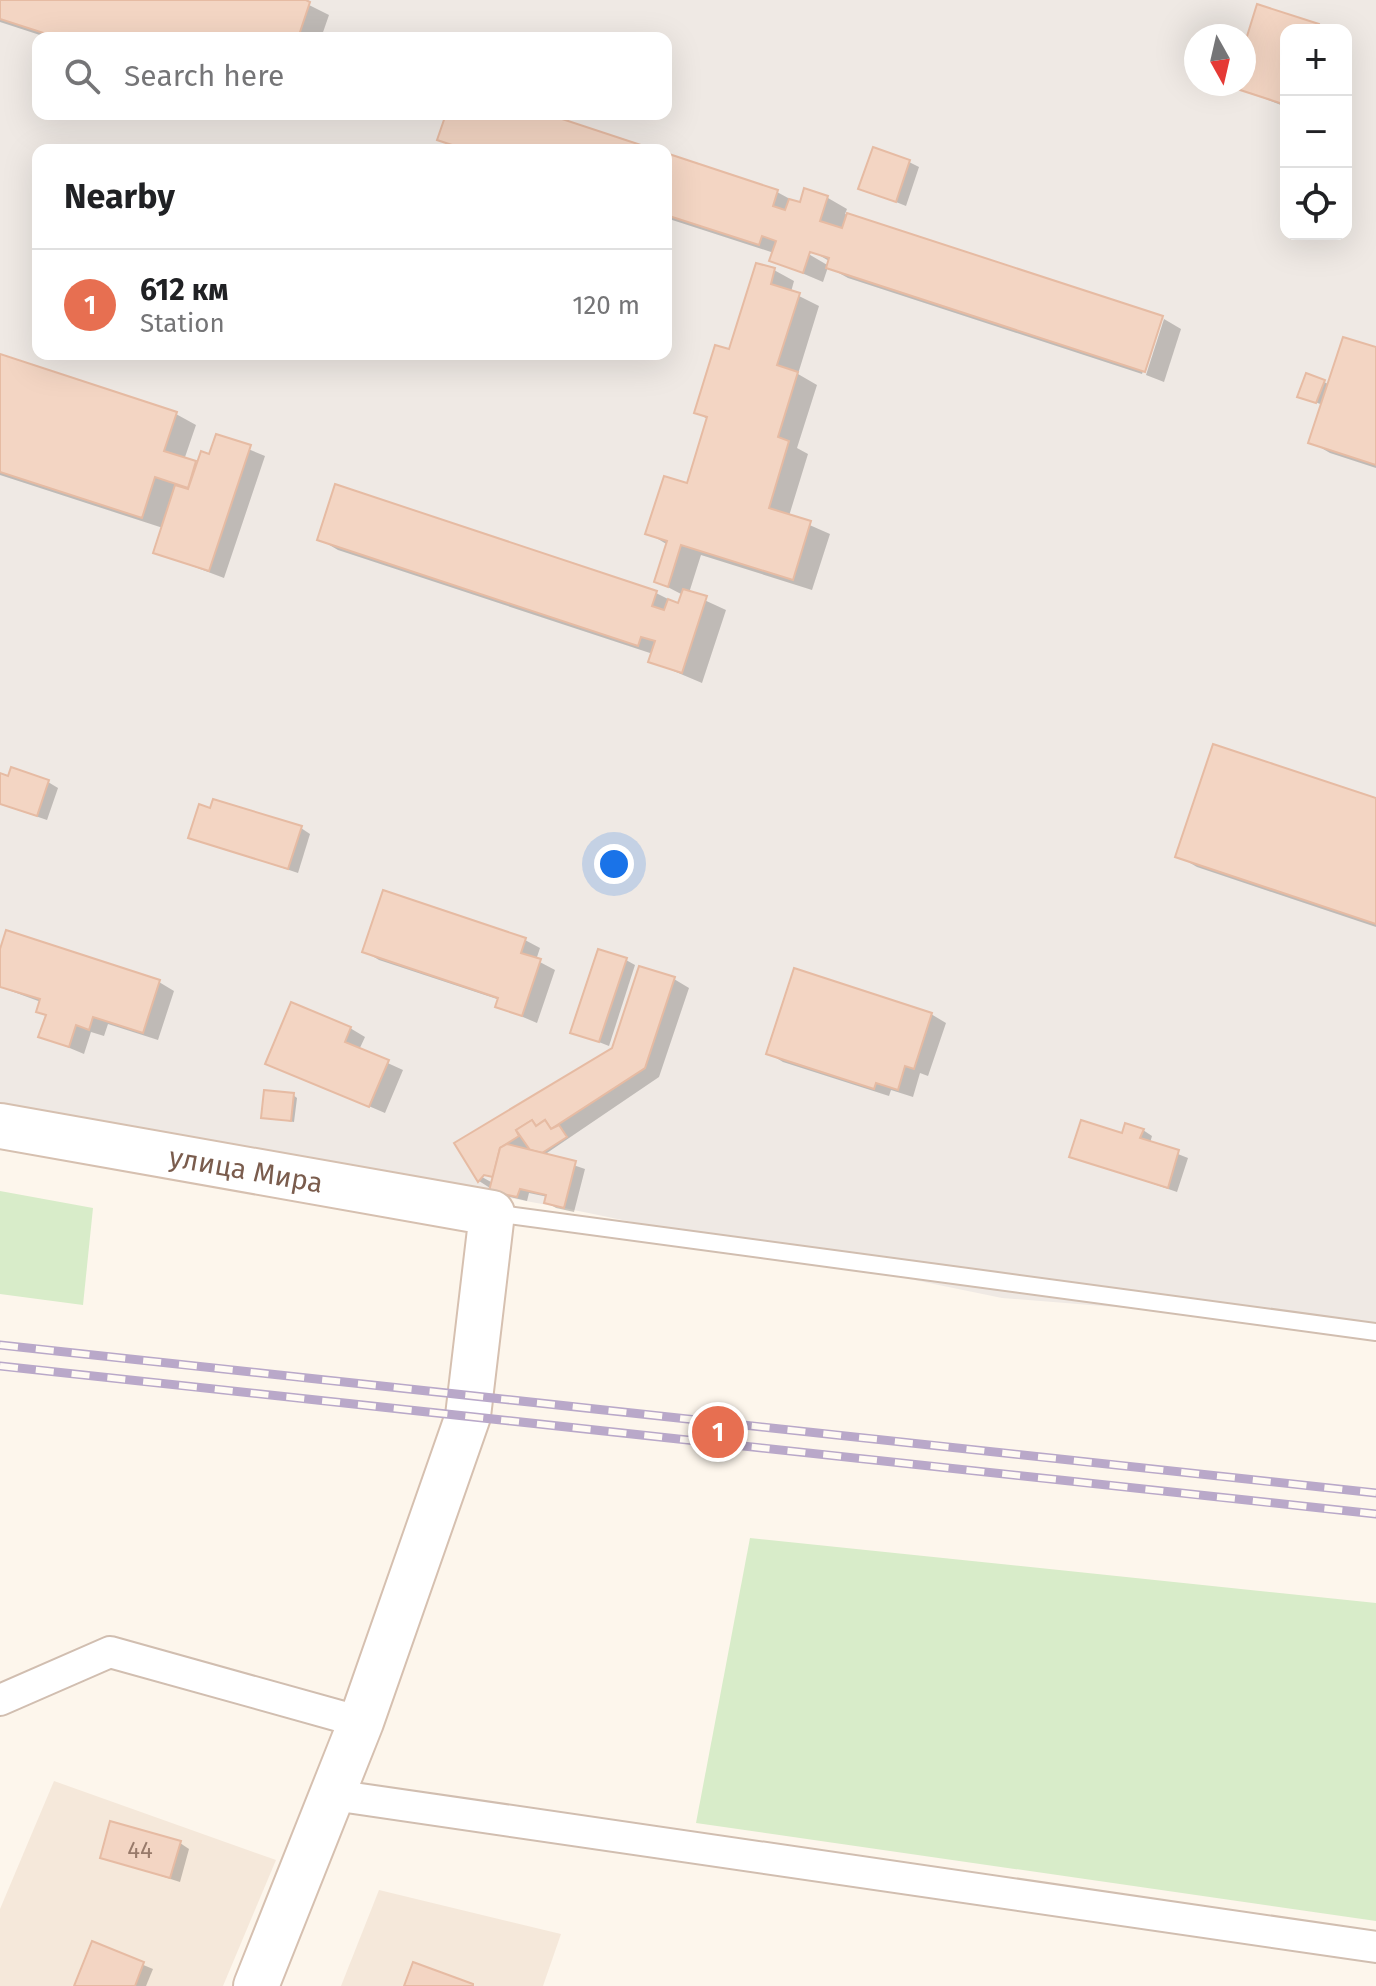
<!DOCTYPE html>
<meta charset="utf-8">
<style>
:root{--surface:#fff;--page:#f2f2f2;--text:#202124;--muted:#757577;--line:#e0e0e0;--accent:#e76f51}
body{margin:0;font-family:"Fira Sans",sans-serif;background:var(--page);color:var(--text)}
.controls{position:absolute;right:24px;top:24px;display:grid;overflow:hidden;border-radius:16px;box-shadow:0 8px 32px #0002}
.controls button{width:72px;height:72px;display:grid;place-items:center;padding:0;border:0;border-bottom:2px solid var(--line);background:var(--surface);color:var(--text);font:40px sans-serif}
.compass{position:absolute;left:1184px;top:24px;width:72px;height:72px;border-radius:50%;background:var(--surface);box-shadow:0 8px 32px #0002;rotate:172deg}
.you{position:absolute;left:614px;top:864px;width:28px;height:28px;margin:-20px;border:6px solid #fff;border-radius:50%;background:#1a73e8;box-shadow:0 0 0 12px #1a73e833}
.badge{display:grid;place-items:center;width:52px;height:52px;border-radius:50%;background:var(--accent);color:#fff;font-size:26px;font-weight:700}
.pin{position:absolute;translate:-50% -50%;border:4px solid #fff;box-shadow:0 2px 8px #0006}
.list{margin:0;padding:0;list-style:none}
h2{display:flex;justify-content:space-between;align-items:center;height:104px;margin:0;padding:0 32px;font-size:34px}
h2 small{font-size:26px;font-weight:400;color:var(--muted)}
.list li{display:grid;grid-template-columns:52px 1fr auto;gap:24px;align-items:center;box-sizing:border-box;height:112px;padding:0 32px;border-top:2px solid var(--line)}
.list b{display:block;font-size:30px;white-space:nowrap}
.list p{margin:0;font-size:26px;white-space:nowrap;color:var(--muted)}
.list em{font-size:26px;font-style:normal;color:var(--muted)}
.icon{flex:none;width:44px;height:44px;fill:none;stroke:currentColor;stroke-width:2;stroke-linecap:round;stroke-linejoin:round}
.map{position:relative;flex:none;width:1376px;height:1986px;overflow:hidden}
.search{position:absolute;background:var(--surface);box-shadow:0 8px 32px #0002;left:32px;top:32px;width:640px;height:88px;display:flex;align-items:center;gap:20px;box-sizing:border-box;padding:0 28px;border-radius:16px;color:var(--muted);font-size:30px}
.panel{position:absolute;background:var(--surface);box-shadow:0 8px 32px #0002;left:32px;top:144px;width:640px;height:216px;border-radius:16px}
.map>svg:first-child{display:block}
.residential{fill:#f5e8da}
.industrial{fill:#efe9e4;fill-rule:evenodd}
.green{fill:#d8ecc9}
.shadow{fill:#0003;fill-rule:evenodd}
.building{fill:#f3d5c3;stroke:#e6bba3;stroke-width:2}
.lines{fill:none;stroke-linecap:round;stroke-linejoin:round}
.lane-casing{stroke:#d1beb0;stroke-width:20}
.street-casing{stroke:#d1beb0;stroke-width:34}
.secondary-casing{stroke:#d6c0b0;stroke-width:48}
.lane{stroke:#fff;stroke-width:16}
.street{stroke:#fff;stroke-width:30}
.secondary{stroke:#fff;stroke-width:44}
.rail-casing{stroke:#b9a8c9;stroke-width:9}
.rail{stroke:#fffaf3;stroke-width:6;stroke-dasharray:18;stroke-linecap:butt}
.labels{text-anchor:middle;stroke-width:6;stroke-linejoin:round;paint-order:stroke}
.number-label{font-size:24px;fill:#987a6a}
.street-label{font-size:28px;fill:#7a5c4d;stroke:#fffaf3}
</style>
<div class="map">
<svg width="1376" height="1986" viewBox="0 0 1376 1986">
<rect width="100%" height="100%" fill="#fdf6ec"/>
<g class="residential">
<path d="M54,1781l222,79 -53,126h-223v-77z"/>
<path d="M379,1890l182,44 -18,52h-202z"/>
</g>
<path class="industrial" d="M0,0h1376v1328l-374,-30 -438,-90 -564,-103zM1286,30h60v204h-60zM1196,36h48v48h-48zM38,38h628v76h-628zM38,150h628v204h-628z"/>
<g class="green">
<path d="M0,1191l93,17 -10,97 -83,-11z"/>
<path d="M750,1538l626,65v318l-680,-98z"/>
</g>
<g class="shadow">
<path d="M0,0h299l30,15 -8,23h-272l-49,-16z"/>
<path d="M1259,7l66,23h-39v77l-53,-21 11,-2v-31z"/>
<path d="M280,114h16l-2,5z"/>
<path d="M448,114h92l110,36h-192l-18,-10z"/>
<path d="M666,155l111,37 24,13 5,-14 22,7 19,11 -2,5 319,105h-4l-18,55 -294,-96 -20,-11 -5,15 -52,-22 3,-7 -108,-35zM802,245l27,16v5l-29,-17z"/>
<path d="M909,162l10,5 -13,39 -45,-18z"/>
<path d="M774,270l20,11 -3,11 28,14 -21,68 19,11 -20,63 11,6 -19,62 41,18 -18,56 -111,-35 -12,38 37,17 -24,73 -52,-22 3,-7 -315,-104 -19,-11 337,54 24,12 3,-10 -27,-14 12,-36 -20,-12 40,-48 21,-65 -13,-8z"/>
<path d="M1164,319l17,10 -17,53 -18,-7z"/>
<path d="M1376,350v118l-46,-15 -19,-11 12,-37 -19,-7 20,-16 6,3z"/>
<path d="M0,356l176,58 20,11 -12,35 15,5 11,-9 7,-20 48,20 -41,122 -69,-26 8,-24 -163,-53z"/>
<path d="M0,775l48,7 10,6 -11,32 -47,-16z"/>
<path d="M1376,801v126l-179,-60 -19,-11z"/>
<path d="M301,828l9,6 -12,39 -107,-36z"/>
<path d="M7,932l152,50 15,9 -16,49 -50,-16 -4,12 -13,-4 -7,22 -43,-18 6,-20 -9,-5 3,-9 -41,-15v-32z"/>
<path d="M525,940l15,8 -4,12 19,10 -18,53 -40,-17 3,-6 -121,-40 -15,-9z"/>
<path d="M626,960l9,5 -26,81 -36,-14z"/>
<path d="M674,979l15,9 -30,89 -115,78 41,14 -11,43 -18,-4 -10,-6 2,-5 -19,-4 -2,8 -26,-6 -22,-14 -23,-37 158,-95zM482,1172l20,11 -2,4 -18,-10z"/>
<path d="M931,1014l15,9 -18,53 -8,-3 -7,24 -22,-7 -2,6 -106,-34 -15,-9z"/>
<path d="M350,1028l15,9 -6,13 44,20 -18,43 -117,-50z"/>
<path d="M293,1095l4,3 -3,24 -31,-5z"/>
<path d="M1143,1130l9,6 -2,7 38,15 -11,34 -105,-36z"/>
<path d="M180,1843l9,6 -9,33 -78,-25z"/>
<path d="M93,1944l60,25 -7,17h-70z"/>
</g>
<g class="building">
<path d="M0,0h306l4,2 -12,36h-239l-59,-19z"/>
<path d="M1257,4l62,20 -1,6h-32v75l-55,-18 1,-3h12v-38z"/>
<path d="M446,114h101l109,36h-189l-30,-10z"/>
<path d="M873,147l37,13 -14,42 -38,-13z"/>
<path d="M666,153l112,37 -5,16 12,4 4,-11 11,3 4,-14 24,8 -8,25 22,7 5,-15 316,103 -18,56 -319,-104 3,-10 -19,-6 -7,21 -34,-12 7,-20 -14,-5 -3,9 -93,-30z"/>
<path d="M756,263l19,5 -4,16 29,9 -23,72 21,7 -20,65 11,4 -20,67 42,13 -18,59 -112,-35 -13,42 -14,-5 13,-41 -22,-7 19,-58 23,7 20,-66 -13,-4 21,-68 14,4z"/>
<path d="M1343,337l33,10v118l-68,-22z"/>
<path d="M0,354l177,58 -13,39 32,10 -8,27 -33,-11 -13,41 -142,-46z"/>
<path d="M1306,373l19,7 -9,23 -19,-6z"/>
<path d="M216,434l35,11 -42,126 -56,-18 22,-68 13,4 13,-38 8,3z"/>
<path d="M335,484l322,107 -5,15 12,4 4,-11 10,4 5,-14 24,7 -25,77 -34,-11 7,-21 -14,-4 -3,9 -321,-106z"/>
<path d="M1213,744l163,54v126l-201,-67z"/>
<path d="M11,767l38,13 -12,36 -37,-12v-31l8,3z"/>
<path d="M213,799l89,27 -14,43 -100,-31 11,-34 11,4z"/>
<path d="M383,890l143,48 -5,15 20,6 -19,57 -27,-9 3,-9 -136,-46z"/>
<path d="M6,930l154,50 -17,53 -50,-16 -4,13 -13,-5 -7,22 -31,-10 8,-22 -10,-3 4,-13 -40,-12v-38z"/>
<path d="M598,949l29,9 -28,84 -29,-9z"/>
<path d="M639,966l36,11 -30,91 -94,61 -6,-9 -9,6 -4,-6 -16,10 3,6 -19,12 -7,29 -9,-2 -6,7 -24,-39 158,-95z"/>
<path d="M794,968l138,45 -18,56 -9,-3 -7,24 -22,-7 -2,6 -108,-35z"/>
<path d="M291,1002l60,25 -6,15 44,18 -20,47 -104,-43z"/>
<path d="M264,1090l30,3 -3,28 -30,-3z"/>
<path d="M532,1120l4,6 9,-6 6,9 8,-4 8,12 -25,16 -12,-3 -14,-20z"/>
<path d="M1081,1120l41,13 3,-10 19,6 -4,9 39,12 -11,38 -99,-31z"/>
<path d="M507,1144l69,17 -12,47 -20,-5 2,-8 -26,-6 -3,8 -28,-6 11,-43z"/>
<path d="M110,1821l71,20 -11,37 -70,-20z"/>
<path d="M92,1941l52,21 -9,24h-61z"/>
<path d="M413,1962l60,22v2h-69z"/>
</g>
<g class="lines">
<defs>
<path id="lane" d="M493,1213l883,119"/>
<g id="street">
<path d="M0,1700l110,-48 251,70"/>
<path d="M333,1795l1043,152"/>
</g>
<g id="secondary">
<path id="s1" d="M0,1126l492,87 -24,203 -107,306 -105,264"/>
</g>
</defs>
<use href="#lane" class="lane-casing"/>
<use href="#street" class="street-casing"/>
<use href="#secondary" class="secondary-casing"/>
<use href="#lane" class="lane"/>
<use href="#street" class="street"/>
<use href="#secondary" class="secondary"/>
<defs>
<g id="rail">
<path d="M0,1345l1376,148"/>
<path d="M0,1366l1376,148"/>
</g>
</defs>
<use href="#rail" class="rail-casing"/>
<use href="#rail" class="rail"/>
</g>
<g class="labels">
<g class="number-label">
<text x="140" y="1858">44</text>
</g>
<g class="street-label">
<text dy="10" stroke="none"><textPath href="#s1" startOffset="250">улица Мира</textPath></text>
</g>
</g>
</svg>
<div class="controls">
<button>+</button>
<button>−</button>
<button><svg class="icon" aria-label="locate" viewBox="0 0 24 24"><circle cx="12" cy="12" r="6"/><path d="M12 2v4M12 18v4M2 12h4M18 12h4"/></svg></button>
</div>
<svg class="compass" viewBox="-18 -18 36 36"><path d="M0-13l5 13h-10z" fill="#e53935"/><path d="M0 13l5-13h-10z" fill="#757577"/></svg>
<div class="you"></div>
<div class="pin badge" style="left:718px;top:1432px">1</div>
<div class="search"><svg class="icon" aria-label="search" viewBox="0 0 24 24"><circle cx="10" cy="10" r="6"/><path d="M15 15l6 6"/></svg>Search here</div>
<section class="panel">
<h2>Nearby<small></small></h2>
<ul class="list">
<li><span class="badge">1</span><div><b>612 км</b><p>Station</p></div><em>120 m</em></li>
</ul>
</section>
</div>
